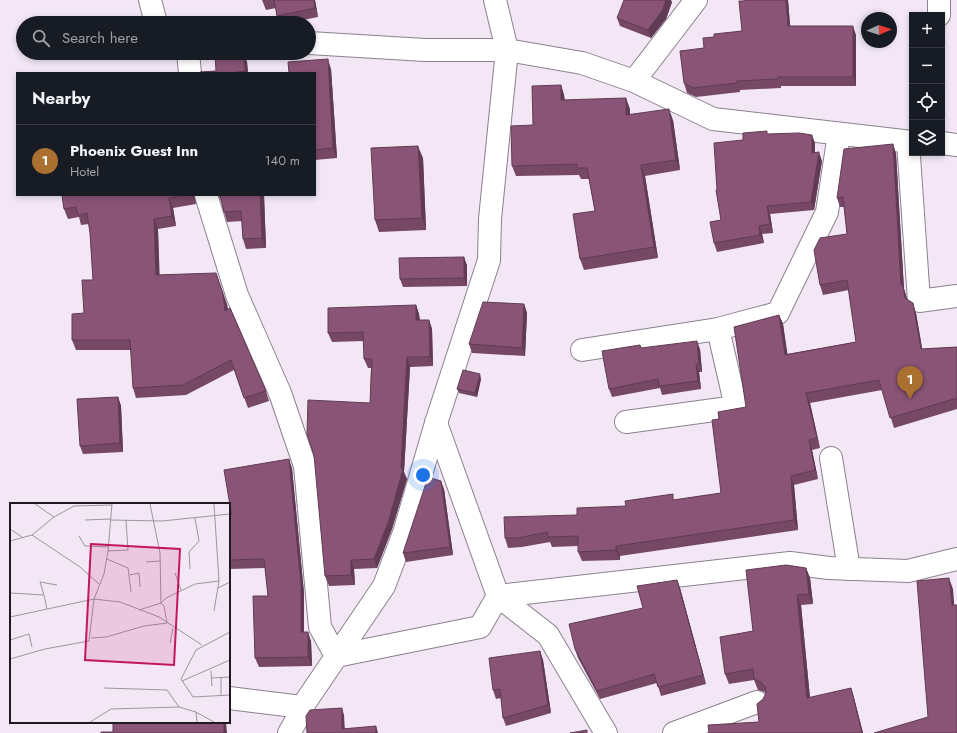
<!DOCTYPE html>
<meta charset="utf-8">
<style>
:root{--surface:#171b24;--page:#242831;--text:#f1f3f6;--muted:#9ea1a6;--line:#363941;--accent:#a9702f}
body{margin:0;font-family:Jost,sans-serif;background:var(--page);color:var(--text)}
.controls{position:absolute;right:12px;top:12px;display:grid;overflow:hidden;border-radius:0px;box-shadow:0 2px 6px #0003}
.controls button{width:36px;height:36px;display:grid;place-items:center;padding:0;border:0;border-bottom:1px solid var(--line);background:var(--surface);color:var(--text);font:20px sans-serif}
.compass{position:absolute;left:861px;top:12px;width:36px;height:36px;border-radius:50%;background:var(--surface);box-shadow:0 2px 6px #0003;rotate:87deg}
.you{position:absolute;left:423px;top:475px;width:14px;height:14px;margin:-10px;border:3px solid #fff;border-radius:50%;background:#1a73e8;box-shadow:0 0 0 6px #1a73e833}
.badge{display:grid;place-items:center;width:26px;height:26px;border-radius:50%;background:var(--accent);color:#fff;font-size:13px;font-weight:700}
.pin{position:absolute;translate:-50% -33px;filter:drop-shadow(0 1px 2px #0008)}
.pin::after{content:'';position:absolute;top:21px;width:14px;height:12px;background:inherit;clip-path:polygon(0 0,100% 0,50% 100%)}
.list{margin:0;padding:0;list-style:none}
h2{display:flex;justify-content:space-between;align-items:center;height:52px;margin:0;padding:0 16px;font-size:17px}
h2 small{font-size:13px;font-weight:400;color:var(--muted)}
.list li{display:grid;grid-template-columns:26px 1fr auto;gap:12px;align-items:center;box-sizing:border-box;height:72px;padding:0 16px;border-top:1px solid var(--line)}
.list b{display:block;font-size:15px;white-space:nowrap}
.list p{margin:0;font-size:13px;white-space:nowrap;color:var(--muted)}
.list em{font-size:13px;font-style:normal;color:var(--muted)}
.icon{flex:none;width:22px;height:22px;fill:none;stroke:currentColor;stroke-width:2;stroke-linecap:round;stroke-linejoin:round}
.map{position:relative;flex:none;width:957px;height:733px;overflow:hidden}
.search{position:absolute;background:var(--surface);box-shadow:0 2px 6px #0003;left:16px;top:16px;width:300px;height:44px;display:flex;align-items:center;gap:10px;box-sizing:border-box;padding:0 14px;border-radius:22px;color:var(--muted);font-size:15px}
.panel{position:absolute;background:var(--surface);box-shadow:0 2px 6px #0003;left:16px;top:72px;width:300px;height:124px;border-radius:0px}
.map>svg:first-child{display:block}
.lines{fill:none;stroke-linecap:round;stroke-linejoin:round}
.minor-casing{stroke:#8b808e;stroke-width:24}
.minor{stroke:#fff;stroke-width:22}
.wall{fill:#764865}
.shaded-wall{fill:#603b53}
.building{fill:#895476;stroke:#603b53}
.inset-road{fill:none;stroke:#9d95a0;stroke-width:1}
.view{fill:#c2185b;fill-opacity:0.15;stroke:#c2185b;stroke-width:2}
.inset-edge{fill:none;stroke:#1d191e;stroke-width:2}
</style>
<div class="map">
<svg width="957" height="733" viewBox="0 0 957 733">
<rect width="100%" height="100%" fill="#f3e7f6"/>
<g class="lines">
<defs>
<g id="minor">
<path d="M150,0l6,23"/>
<path d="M939,0v15"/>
<path d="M309,43l116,7h82l75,13 52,18 79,38 199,23"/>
<path d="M188,53l2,20"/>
<path d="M634,81l62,-81"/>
<path d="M908,142l11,159 38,-5"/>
<path d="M942,143l15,2"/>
<path d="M206,195l31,100 43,98 25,73 15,161 16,29 144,-29 18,-31 292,-33 39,5 79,3 49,-12"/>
<path d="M582,350l136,-21 60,-16 49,-101 12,-78"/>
<path d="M626,422l110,-15 -18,-78"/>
<path d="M436,423l62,173 50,39 58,98"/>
<path d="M831,458l18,111"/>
<path d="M229,698l73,9"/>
<path d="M289,733l11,-19 2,-7 82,-121 20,-53 32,-110 53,-163 1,-41 17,-169 -12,-50"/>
<path d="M674,733l83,-31"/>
</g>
</defs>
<use href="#minor" class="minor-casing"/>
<use href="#minor" class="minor"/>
</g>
<g class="wall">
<path d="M262,0h53l3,17 -30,6h-8l-3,-7 -1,-8 -10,2z"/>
<path d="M788,0l2,26 66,9v51h-75v2l-41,2v2l-44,5 -9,-4 -3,-10 20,-35 10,-11 28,-6 2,-30z"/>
<path d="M672,2l-6,17 -15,19 -31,-12 -3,-8z"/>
<path d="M247,62l1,11h-48l16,-2z"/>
<path d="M331,69l6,89 -22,2v-87z"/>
<path d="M561,85l3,10 1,5 65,9v6l43,5 7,50 -35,6 13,82 -74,12 -4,-11 15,-48 -6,-32h-8l-2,-4 -63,1 -4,-10 21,-41z"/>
<path d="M768,134l47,9v10l7,8 -8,49 -44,4 3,19 -11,1 2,9 -47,9 -3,-9 7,-23 -4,-30 26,-50z"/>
<path d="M893,144l3,10 8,135 3,10 9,14 6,36 35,-2v62l-63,19 -12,-38 -72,13 10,45 -8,2 6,29 -24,6 4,45 -178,26v4l-38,1 -4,-9v-6l-26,1 -2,-5 -28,5 -14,1 -3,-10 72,-23 49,-9 49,-6 46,-7 -2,-74 27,-12 33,-92 4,9 4,30 69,-12 -7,-52 -26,5 -3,-10 27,-51 -3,-27h-4l-3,-9z"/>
<path d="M423,158l3,72 -47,2 -4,-12z"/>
<path d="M62,195h132l2,9 -23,4 3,18 -18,3 1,46 68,29 1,6 38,81 3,10 -21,7 -14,-38 -48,25 -50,3 -3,-10 -2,-38h-55l-4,-10 12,-27 9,-33 -3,-47 -1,-9 -8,1 -2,-8 -11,2 -4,-10z"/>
<path d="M218,195h46l2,53 -20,1 -3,-10 -1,-18 -15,1 -3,-10 -3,-12z"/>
<path d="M467,265v21l-64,1 -3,-8z"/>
<path d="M524,304l3,9 -2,43 -53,-3 -3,-9z"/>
<path d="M416,305l3,9 1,6h9l3,9 1,37 -23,1 -6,105 3,7 -15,50 -15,39 -23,1 1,16 -26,1 -4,-10 45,-173 1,-35h-3l-4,-9v-18l-32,1 -4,-9z"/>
<path d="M640,345l1,3 59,1 2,23h-3l2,17 -39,6 -2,-7 -48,9 -3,-8z"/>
<path d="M481,379l-4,18 -18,-4 -2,-4z"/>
<path d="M118,397l3,9 2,46 -40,2 -3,-8z"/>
<path d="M292,468l12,125v39l7,9 1,25 -53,1 -4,-9 13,-62 -3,-28 -36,1v-52h3z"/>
<path d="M444,489l9,66 -47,7 -3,-9z"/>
<path d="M806,568l4,10 3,26 -12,1 9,93 41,-10 3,10 9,35h-154l50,-11 4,-23 3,-6 -1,-1 -7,-2 -4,-10 -25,4 -4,-10 28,-43z"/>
<path d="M677,580l3,8 26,96 -45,12 -4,-13 -57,16 -22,-41 -3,-9 68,-41z"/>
<path d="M540,651l3,9 8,53 -45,13 -3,-8 -2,-20 -5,1 -3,-9z"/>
</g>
<g class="shaded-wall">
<path d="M314,0h1l3,17 -3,-9z"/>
<path d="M666,0h5l1,2 -6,17 -15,19 -3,-8z"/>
<path d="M786,0h2l3,36 -3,-10z"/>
<path d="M853,26l3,9v51l-3,-9z"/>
<path d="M244,53l3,9 1,11h-3v-2z"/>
<path d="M328,59l3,10 6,89 -4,-10z"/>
<path d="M561,85l3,10 1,16 -4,-11z"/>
<path d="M626,98l4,11v17l-4,-11z"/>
<path d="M669,109l4,11 7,50 -4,-10z"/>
<path d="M812,135l3,8v19l-3,-9z"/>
<path d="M893,144l3,10 8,135 2,6 3,13 -8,-23z"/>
<path d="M418,146l5,12 3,72 -4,-12z"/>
<path d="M819,152l3,9 -8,49 -3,-8z"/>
<path d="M641,165l4,11 13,82 -4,-11z"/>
<path d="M192,195h2l2,9z"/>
<path d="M260,195h4l2,53 -4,-10z"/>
<path d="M169,198l4,10 3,18 -4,-10z"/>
<path d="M767,206l3,8 3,19 -3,-9z"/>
<path d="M154,219l4,10 2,56 -4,-10z"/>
<path d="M759,226l3,8 2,9 -4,-8z"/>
<path d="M464,257l3,8v21l-3,-8z"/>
<path d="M216,273l11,31 2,17 -4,-10z"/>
<path d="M913,303l3,10 8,46 -3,-10z"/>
<path d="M524,304l3,9 -2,43 -3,-8z"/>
<path d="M416,305l3,9 1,16 -4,-10z"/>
<path d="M779,315l4,9 6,40 -4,-9z"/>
<path d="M429,320l3,9 1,37 -3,-9z"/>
<path d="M697,341l3,8 2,23 -3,-8z"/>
<path d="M407,357l3,10 -6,105 3,7 -15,50 -15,39 -3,-9 27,-91z"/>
<path d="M696,364l3,8 2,17 -3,-8z"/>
<path d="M480,374l1,5 -4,18 -2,-4z"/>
<path d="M806,393l4,10 10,45 -3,-10z"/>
<path d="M118,397l3,9 2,46 -3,-9z"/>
<path d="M809,440l3,10 6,29 -3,-9z"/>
<path d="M289,459l3,9 12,125v48l-3,-9z"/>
<path d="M791,476l3,9 4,45 -4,-10z"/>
<path d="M441,481l3,8 9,66 -3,-8z"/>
<path d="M616,546l4,10v4l-4,-10z"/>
<path d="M351,560l3,9 1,16 -4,-10z"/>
<path d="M806,568l4,10 3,26 -4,-10z"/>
<path d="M949,578l4,11 2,26 -3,-10z"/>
<path d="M677,580l3,8 26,96 -3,-9z"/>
<path d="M797,595l4,10 10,104 -4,-11z"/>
<path d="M308,632l3,9 1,25 -4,-9z"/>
<path d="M540,651l3,9 8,53 -3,-8z"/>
<path d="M851,688l3,10 9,35h-1z"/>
<path d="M342,708l2,7 1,18 -3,-4z"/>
<path d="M224,722h2l1,11h-3z"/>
<path d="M376,726l2,7h-2z"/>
</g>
<g class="building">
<path d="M274,0h40l1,8 -38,8z"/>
<path d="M624,0h42l-4,11 -14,19 -31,-12z"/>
<path d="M744,0h42l2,26h65v51h-75v2l-41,2v2l-44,5 -9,-5 -4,-32 24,-3 -1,-10 11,-1v-3l28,-3 -3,-30h5z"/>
<path d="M236,53h8l1,18 -8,1v1h-37v-1l16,-1 -1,-16z"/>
<path d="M328,59l5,89 -18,2v-77h-26l-1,-11z"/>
<path d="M561,85v15l65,-2v17l43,-6 7,51 -35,5 13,82 -74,12 -7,-45 22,-3 -8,-43h-10v-4l-65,2 -1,-40 22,-1 -1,-39z"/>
<path d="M767,131v3l32,-1 13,2v18l7,-1 -8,50 -44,4 3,18 -11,2 1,9 -46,8 -4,-21 11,-2 -5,-30h1l-3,-47 29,-3v-7z"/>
<path d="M893,144l8,141h2l2,13 8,5 8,46 36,-2v51l-67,20 -11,-38 -73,13 11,45 -8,2 6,30 -24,6 3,44 -178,26v4l-38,2v-16l-30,1 -1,-5 -29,6h-13l-1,-21 73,-2v-7l49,-2 -1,-5 48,-7v6l48,-7 -9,-73 7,-1 -1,-7 28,-5 -12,-80 45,-12 6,40 71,-13 -9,-62 -27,5 -6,-35 6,-12 27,-4 -4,-37 -6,1 7,-49z"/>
<path d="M418,146l4,72 -47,2 -4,-72z"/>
<path d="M62,195h124l-17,3 3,18 -18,3 2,56 60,-2 7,21 2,17 5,-3 36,83 -22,7 -13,-38 -48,25 -50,3 -3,-48h-58v-26l12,-1 -2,-33h11l-3,-47 -3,-20 -9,2 -2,-8 -12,2z"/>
<path d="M220,195h40l2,43 -19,1 -2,-28 -17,1z"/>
<path d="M464,257v21l-64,1 -1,-21z"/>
<path d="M483,302l41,2 -2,44 -53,-4z"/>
<path d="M416,305v15h13l1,37h-23l-6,111 2,1 -14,51 -15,39 -23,1v15l-26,1 -11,-121 -7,-21 1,-34 62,3 2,-44h-8l-1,-27 -35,1v-25z"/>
<path d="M697,341l2,23h-3l2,17 -39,5 -1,-7 -49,10 -7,-38 38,-6 1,3z"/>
<path d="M463,370l17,4 -5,19 -18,-4z"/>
<path d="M118,397l2,46 -40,3 -3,-47z"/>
<path d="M289,459l12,125v48h7v25l-53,1 -2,-62h15l-4,-37 -35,1v-43h3l-8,-47z"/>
<path d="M428,477l13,4 9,66 -47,6z"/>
<path d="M786,565l20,3 3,26 -12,1 10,103 44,-10 11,45h-153l-1,-8 51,-3 -2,-18 6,-5 3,-6 -1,-6 -4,-5 -7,-3 -1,-10 -28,5 -5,-37 33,-6 -7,-61z"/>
<path d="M949,578l3,27h5v128h-83l54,-16 -11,-136z"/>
<path d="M677,580l26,95 -45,12 -4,-13 -57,17 -22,-42 -6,-25 74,-16 -6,-22z"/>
<path d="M540,651l8,54 -45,13 -3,-29 -7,1 -4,-32z"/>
<path d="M342,708v21l34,-3v7h-69l-1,-17 4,-6z"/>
<path d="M113,722h111v11h-123v-1h12z"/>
<path d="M587,730v3h-17z"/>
</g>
<g transform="translate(10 503)">
<rect width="220" height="220" fill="#f3e7f6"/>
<path class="inset-road" d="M25,1l19,13M75,17l26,-1M101,17l51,1 68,-7M0,26l12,8M22,32l48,32 19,17M69,33l6,10 24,1M0,38l22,-6 22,-18 20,-11 38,-1M98,48l20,-1 -2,-30M97,56l21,9 3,24M136,59l14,-1M180,66l-1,-17 10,-11 -4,-23M165,70l6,17M120,72l9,-2 1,14M208,85l12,-6M0,90l34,2 3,14M34,92l-4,-13 17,3M129,107l22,-7 5,-5 29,-14 24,-3M204,108l5,-30 -5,-77M0,114l84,-18 26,3 39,15 43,28M220,129l-34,18 -15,29 12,18 37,-2M81,135l15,-1 38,-11 23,-3 -3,-17 -3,-3 -1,-50 -10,-49M0,137l19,-6 3,13M160,140l3,-15M0,156l35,-10 44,-8 5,-42 10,-25 4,-23 4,-47M201,168l1,15M201,175l19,-1M211,175v18M172,178l48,-21M94,185l63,2 12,17 17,5 1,10M186,209l18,10M80,219l21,-13 68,-2"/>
<path class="view" d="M81,41l89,5 -6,116 -89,-5z"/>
<rect width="220" height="220" class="inset-edge"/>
</g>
</svg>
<div class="controls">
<button>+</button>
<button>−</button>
<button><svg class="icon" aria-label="locate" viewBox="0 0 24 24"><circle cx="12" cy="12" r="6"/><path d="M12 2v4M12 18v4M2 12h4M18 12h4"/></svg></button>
<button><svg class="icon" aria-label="layers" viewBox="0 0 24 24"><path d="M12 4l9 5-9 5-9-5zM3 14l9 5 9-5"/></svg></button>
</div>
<svg class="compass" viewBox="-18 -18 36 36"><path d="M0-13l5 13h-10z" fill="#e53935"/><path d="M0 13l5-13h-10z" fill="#9ea1a6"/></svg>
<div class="you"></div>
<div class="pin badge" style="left:910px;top:399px">1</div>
<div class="search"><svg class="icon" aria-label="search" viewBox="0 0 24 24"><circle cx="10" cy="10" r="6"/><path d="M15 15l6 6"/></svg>Search here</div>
<section class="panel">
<h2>Nearby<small></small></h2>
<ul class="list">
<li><span class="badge">1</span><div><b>Phoenix Guest Inn</b><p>Hotel</p></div><em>140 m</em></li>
</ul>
</section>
</div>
